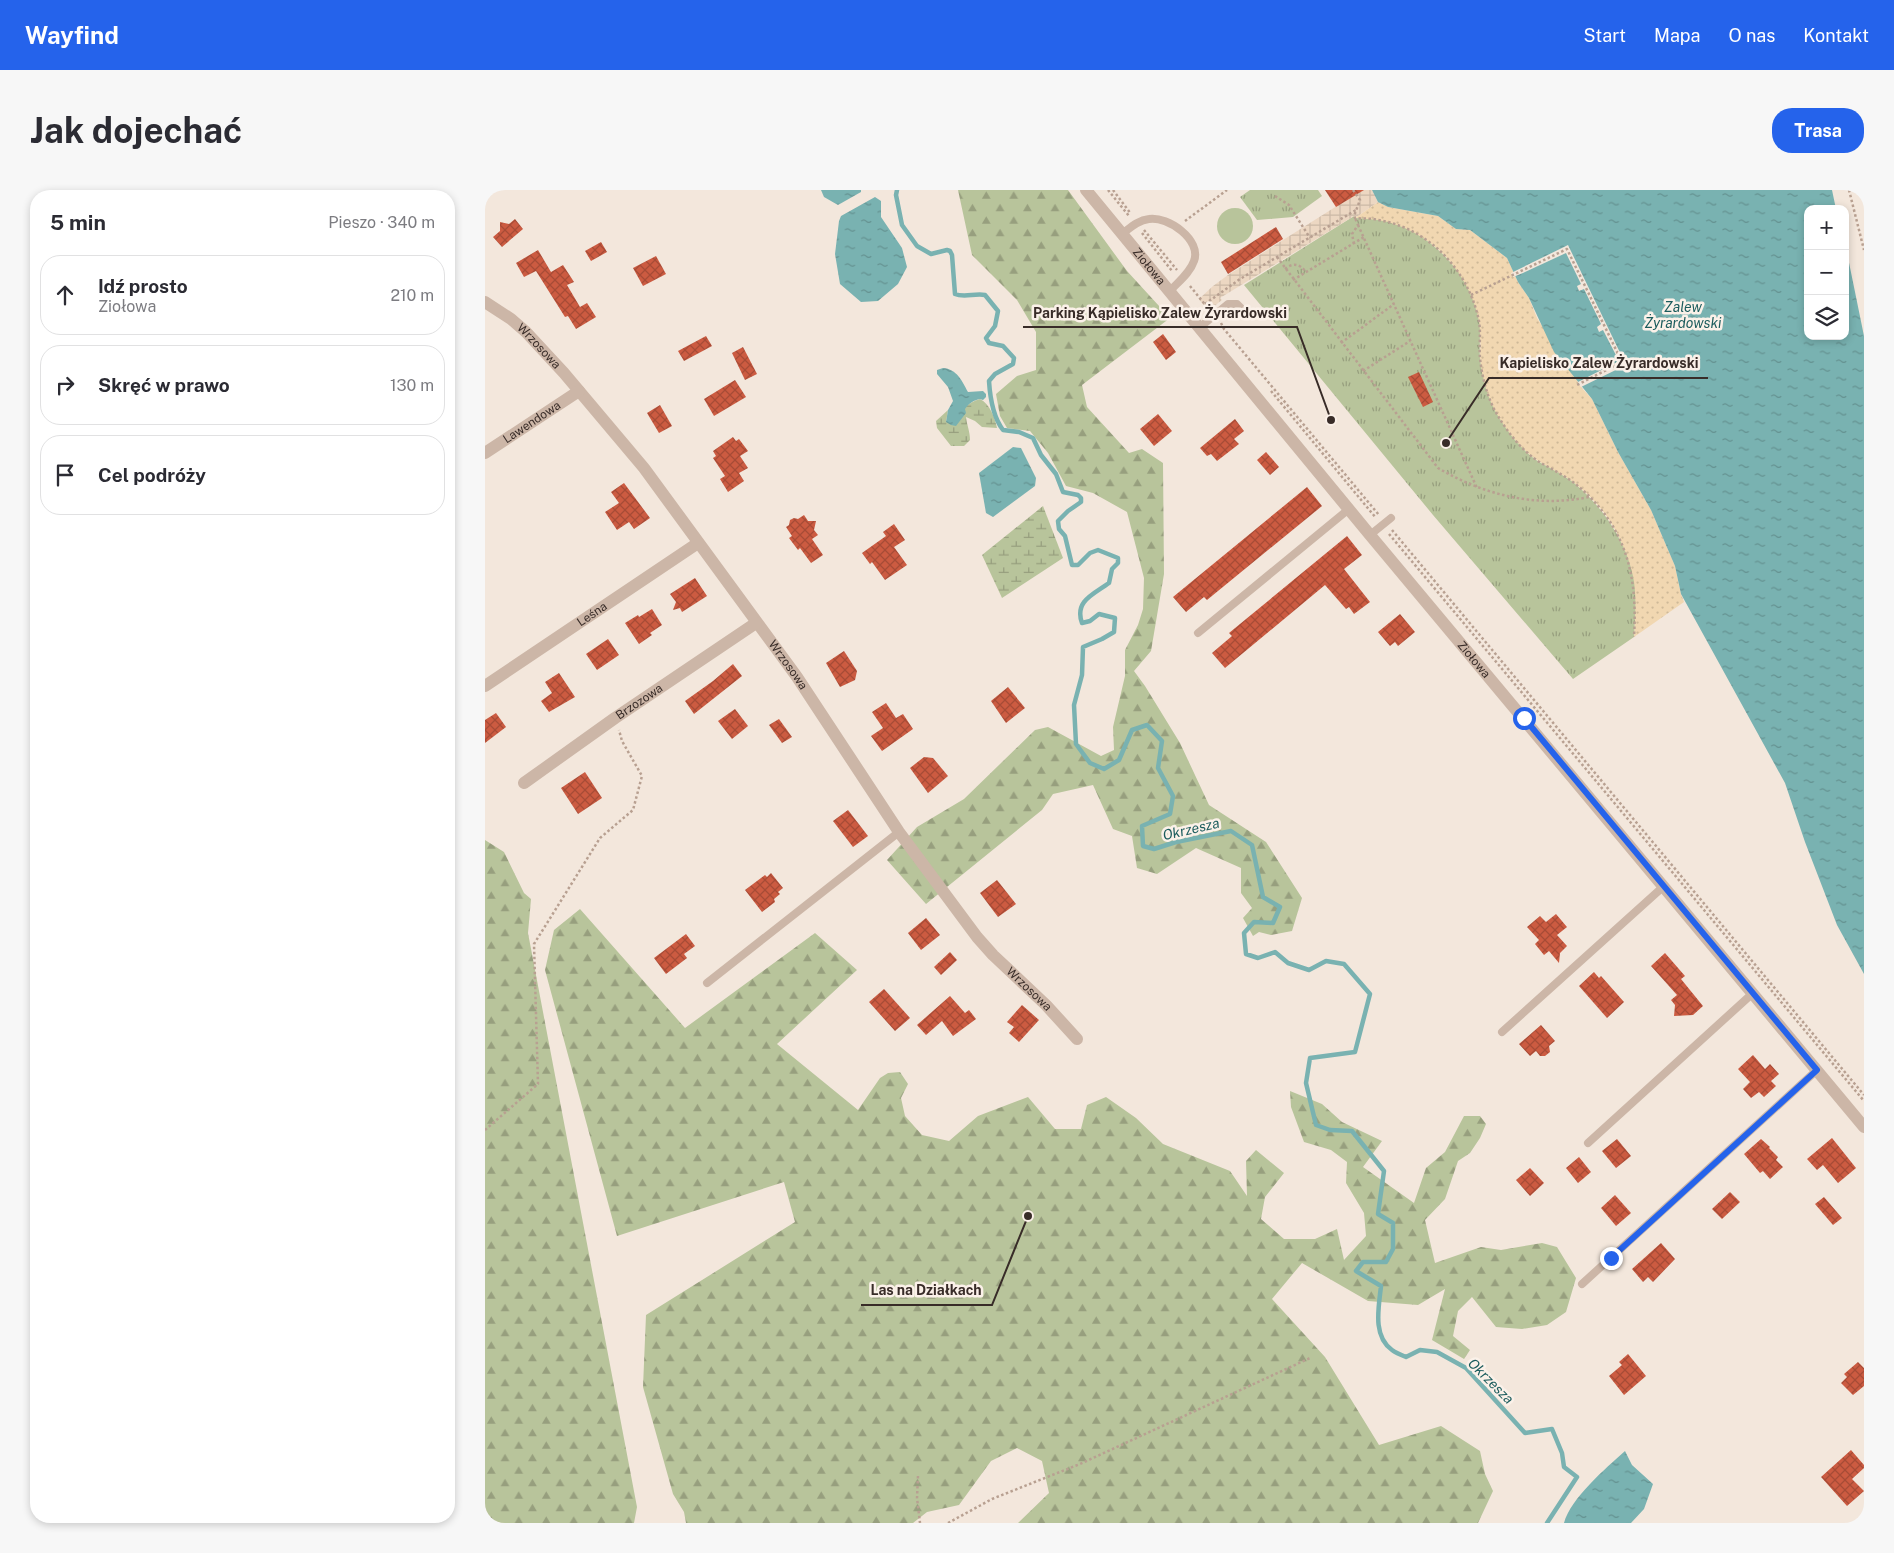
<!DOCTYPE html>
<html lang="pl">
<meta charset="utf-8">
<style>
:root{--surface:#fff;--page:#f7f7f7;--text:#2b2b33;--muted:#7c7c81;--line:#e1e1e2;--accent:#2563eb}
body{margin:0;font-family:"Public Sans",sans-serif;background:var(--page);color:var(--text)}
.controls{position:absolute;right:15px;top:15px;display:grid;overflow:hidden;border-radius:10px;box-shadow:0 2px 8px #0003}
.controls button{width:45px;height:45px;display:grid;place-items:center;padding:0;border:0;border-bottom:1px solid var(--line);background:var(--surface);color:var(--text);font:25px sans-serif}
.stop{position:absolute;width:15px;height:15px;margin:-11px;border:4px solid #2563eb;border-radius:50%;background:#fff}
.stop.end{background:#2563eb;border-color:#fff;box-shadow:0 1px 5px #0008}
.list{margin:0;padding:0;list-style:none}
h2{display:flex;justify-content:space-between;align-items:center;height:65px;margin:0;padding:0 20px;font-size:21px}
h2 small{font-size:16px;font-weight:400;color:var(--muted)}
.list li{display:grid;grid-template-columns:32px 1fr auto;gap:15px;align-items:center;box-sizing:border-box;height:80px;margin:0 10px 10px;padding:0 10px;border:1px solid var(--line);border-radius:20px}
.list b{display:block;font-size:19px;white-space:nowrap}
.list p{margin:0;font-size:16px;white-space:nowrap;color:var(--muted)}
.list em{font-size:16px;font-style:normal;color:var(--muted)}
.icon{flex:none;width:28px;height:28px;fill:none;stroke:currentColor;stroke-width:2;stroke-linecap:round;stroke-linejoin:round}
.map{position:relative;flex:none;width:1379px;height:1333px;overflow:hidden;border-radius:20px}
header{display:flex;align-items:center;gap:30px;box-sizing:border-box;height:70px;padding:0 25px;background:var(--accent);color:#fff}
header strong{font-size:24px}
nav{display:flex;gap:28px;margin-inline-start:auto;font-size:18px}
.intro{display:flex;align-items:center;justify-content:space-between;box-sizing:border-box;height:120px;padding:0 30px}
h1{margin:0;font-size:35px}
.button{padding:12px 22px;border-radius:20px;background:var(--accent);color:#fff;font-size:18px;font-weight:700}
main{display:flex;gap:30px;padding:0 30px}
aside{flex:1;background:var(--surface);border-radius:20px;box-shadow:0 2px 8px #0003}
.map>svg:first-child{display:block}
.grass{fill:#b8c49b}
.forest{fill:url(#forest-firs)}
.wetland{fill:url(#wetland-marsh)}
.sand{fill:url(#sand-dots)}
.park{fill:url(#park-tufts)}
.plaza{fill:url(#plaza-grid)}
.water{fill:url(#water-ripples)}
.pier{fill:#f3e7dc}
.lines{fill:none;stroke-linecap:round;stroke-linejoin:round}
.stream{stroke:#79b2b1;stroke-width:4.5}
.building{fill:url(#building-cross-hatch)}
.path{stroke:#b8a091;stroke-width:2.5;stroke-dasharray:2.5 2.5;stroke-linecap:butt}
.lane{stroke:#ccb6a7;stroke-width:8}
.street{stroke:#ccb6a7;stroke-width:12}
.route{stroke:#2563eb;stroke-width:6}
.labels{text-anchor:middle;stroke-width:5;stroke-linejoin:round;paint-order:stroke}
.street-label{font-size:12px;fill:#382c28;stroke:#fbf1e9}
.water-label{font-size:14px;font-style:italic;fill:#1b5c5d;stroke:#fbf1e9}
.leader{fill:none;stroke:#382c28;stroke-width:2}
.callout-dot{fill:#382c28;stroke:#fbf1e9;stroke-width:2}
.callout-label{font-size:14px;text-anchor:middle;font-weight:bold;fill:#382c28;stroke:#fbf1e9;stroke-width:5;stroke-linejoin:round;paint-order:stroke}
</style>
<header>
<strong>Wayfind</strong>
<nav><a>Start</a><a>Mapa</a><a>O nas</a><a>Kontakt</a></nav>
</header>
<div class="intro"><h1>Jak dojechać</h1><a class="button">Trasa</a></div>
<main>
<aside>
<h2>5 min<small>Pieszo · 340 m</small></h2>
<ul class="list">
<li><svg class="icon" aria-label="ahead" viewBox="0 0 24 24"><path d="M12 20V5M6 11l6-6 6 6"/></svg><div><b>Idź prosto</b><p>Ziołowa</p></div><em>210 m</em></li>
<li><svg class="icon" aria-label="right" viewBox="0 0 24 24"><path d="M7 20v-9h11M14 6l5 5-5 5"/></svg><div><b>Skręć w prawo</b></div><em>130 m</em></li>
<li><svg class="icon" aria-label="arrive" viewBox="0 0 24 24"><path d="M6 21V4h12l-3 4 3 4H6"/></svg><div><b>Cel podróży</b></div></li>
</ul>
</aside>
<div class="map">
<svg width="1379" height="1333" viewBox="0 0 1379 1333">
<defs>
<pattern id="forest-firs" width="22" height="20" patternUnits="userSpaceOnUse" patternTransform="scale(1.25)"><rect width="22" height="20" fill="#b8c49b"/><path d="M5 1l3.5 6h-7zM16 11l3.5 6h-7z" fill="#979f7e"/></pattern>
<pattern id="wetland-marsh" width="20" height="14" patternUnits="userSpaceOnUse" patternTransform="scale(1.25)"><rect width="20" height="14" fill="#b8c49b"/><path d="M1 5h8M5 5V1M11 12h8M15 12V8" fill="none" stroke="#979f7e"/></pattern>
<pattern id="sand-dots" width="8" height="8" patternUnits="userSpaceOnUse" patternTransform="scale(1.25)"><rect width="8" height="8" fill="#f1d7b1"/><path d="M2 2h.1M6 6h.1" fill="none" stroke="#cfb998" stroke-width="1.8" stroke-linecap="round"/></pattern>
<pattern id="park-tufts" width="24" height="20" patternUnits="userSpaceOnUse" patternTransform="scale(1.25)"><rect width="24" height="20" fill="#b8c49b"/><path d="M3 7l-1-3M5 7V3M7 7l1-3M15 17l-1-3M17 17v-4M19 17l1-3" fill="none" stroke="#979f7e"/></pattern>
<pattern id="plaza-grid" width="8" height="8" patternUnits="userSpaceOnUse" patternTransform="scale(1.25)"><rect width="8" height="8" fill="#ecd7c2"/><path d="M0 4h8M4 0v8" fill="none" stroke="#cbb9a7"/></pattern>
<pattern id="water-ripples" width="26" height="14" patternUnits="userSpaceOnUse" patternTransform="scale(1.25)"><rect width="26" height="14" fill="#79b2b1"/><path d="M2 4q2-2 4 0t4 0M15 11q2-2 4 0t4 0" fill="none" stroke="#649190"/></pattern>
<pattern id="building-cross-hatch" width="8" height="8" patternUnits="userSpaceOnUse" patternTransform="scale(1.25)"><rect width="8" height="8" fill="#cc5b41"/><path d="M0 0l8 8M0 8l8-8" fill="none" stroke="#a74b36"/></pattern>
</defs>
<rect width="100%" height="100%" fill="#f3e7dc"/>
<circle class="grass" cx="750" cy="36" r="18"/>
<g class="forest">
<path d="M473,0h110l59,81 43,47 -88,67 5,22 42,46 13,-4 21,14 1,111 -13,77 -17,20 11,15 35,57 29,62 57,37 36,56 -10,33 -21,4 -12,-3 -6,4 -10,-18 9,-10 -11,-15v-25l-45,-20 -39,26 -20,-6 -5,-32 -19,-7 -20,-44 -40,9 -11,16 -116,94 -39,-44 30,-33 47,-28 71,-69 13,-3 53,29 13,-6 -1,-23 12,-51v-26l13,-25 5,-16 1,-31 -17,-66 -34,-19 -27,-7 -18,-33 -18,-22 -23,-3 -7,-12 -4,-22 21,-18 19,-6v-38l-19,-32 -45,-45z"/>
<path d="M0,650l19,12 20,41 7,6 -3,34 109,574 -3,16h-149z"/>
<path d="M95,719l105,119 130,-95 42,37 -80,74 81,66 22,-32 8,-5 12,-1 8,12 -7,14 4,18 17,19 27,6 29,-25 50,-19 27,32h26l6,-24 19,-8 30,21 27,26 67,27 17,25 -1,-35 10,-11 28,23 -19,24 -4,22 23,20h31l22,-10 7,31 22,-24 -2,-23 -18,-30 1,-21 -16,-12 -27,-8 -13,-35 -1,-16 32,13 20,18 40,19 -19,26 51,36 12,-35 19,-16 19,-36h16l6,8 -6,14 -10,15 -12,8 -13,38 -20,21 10,43 46,-16 20,3 41,-7 15,4 19,31 -10,34 -19,13 -25,4 -26,-2 -24,-30 -14,14 -5,25 17,14 -6,9 -32,-19 13,-51 -27,16 -50,-4 -66,-38 -30,36 53,58 54,88 62,-19 39,25 5,23 8,17 -15,32h-460l31,-30 -7,-32 -25,-13 -26,13 -32,44 -32,7 -14,11h-227l-2,-11 -11,-18 -30,-107 3,-72 149,-93 -11,-40 -167,54 -72,-266 9,-40z"/>
</g>
<g class="wetland">
<path d="M495,209c10,5 15,19 17,29l-15,-1 -7,-6 -9,-4c1,9 4,14 4,23l-6,6h-13l-14,-18 -1,-7 12,-11 -2,12c11,-8 22,-20 34,-23z"/>
<path d="M558,316l20,52 -61,40 -20,-43z"/>
</g>
<path class="sand" d="M893,12l10,5 50,9 18,13 14,1 37,28 11,24 11,16 8,20 44,69 11,12 26,53 33,58 24,56 6,28 3,8 -50,35c4,-64 -9,-115 -61,-155 -11,-8 -22,-13 -33,-20 -18,-11 -32,-29 -43,-47 -10,-17 -16,-39 -17,-58 0,-6 1,-13 0,-19 -2,-13 -10,-27 -14,-39 -5,-11 -8,-25 -14,-35 -3,-5 -9,-10 -13,-14 -28,-24 -49,-26 -84,-32z"/>
<g class="park">
<path d="M765,0h68l4,6 -29,21 -36,3 -17,-23z"/>
<path d="M869,26l2,2c7,1 15,1 22,2 51,9 91,51 101,101 2,12 0,25 1,38 2,19 8,41 18,57 11,18 25,36 43,47 11,6 22,12 32,19 29,24 52,57 60,94 4,20 2,41 1,61l-61,42 -140,-164 -189,-230z"/>
</g>
<path class="plaza" d="M862,0h25l6,12 -23,16 -1,-2 -134,82 2,2 -14,11 -9,-12 14,-13 15,-11 123,-78z"/>
<g class="water">
<path d="M336,0h40v2l-23,13 -14,-8z"/>
<path d="M887,0h460l4,19h-28v127h37v-93l19,93v638l-27,-49 -32,-83 -20,-59 -104,-189 -6,-28 -24,-56 -33,-58 -26,-53 -38,-47 -25,-54 -11,-16 -11,-24 -37,-28 -14,-1 -18,-13 -50,-9 -10,-5z"/>
<path d="M390,7l6,4v16l21,31 5,19 -9,17 -20,17 -17,1 -21,-18 -5,-30 4,-33 2,-5z"/>
<path d="M458,178c14,1 19,13 25,24l15,-1 3,3v3l-3,3 -3,-1c-6,1 -11,4 -15,10l1,4 -10,13 -5,-1 -5,-3 2,-12 5,-9 -5,-14 -11,-13v-4z"/>
<path d="M528,257l8,1 15,30 -1,8 -42,31 -7,-4 -7,-40z"/>
<path d="M1140,1261l7,14 21,19 -9,25 -13,14h-67c7,-25 41,-54 61,-72z"/>
</g>
<path class="pier" d="M1083,55l58,120 -45,22 -3,-5 41,-21 -16,-31 -4,2 -2,-5 4,-3 -17,-35 -5,2 -2,-5 4,-2 -15,-31 -43,20 -10,4 -2,-4z"/>
<g class="lines">
<path class="stream" d="M412,0l-1,5 6,30 15,21 14,8 16,-4 3,1 2,4 3,39c9,4 20,-1 30,1l13,16 -3,15 -9,12 3,5 14,3 11,12 -1,6 -18,10 -6,7c1,16 4,36 14,49l16,2 14,6 8,17 15,19 7,18 15,3 3,3v4l-13,9 -10,10 1,8 6,7 7,29h6l12,-12 8,-3 20,8v5l-6,6 -3,14c-15,11 -35,18 -27,40l8,-2 9,-7 16,4 -1,14 -12,7 -19,8 -1,28 -8,30 2,39 14,19 14,6 15,-9 13,-30 15,-5 15,16 -4,27 15,28 -3,18 -28,12 1,20 11,3 22,-7 55,-11 21,14 11,52 17,10 -7,16 -19,-1 -10,11 2,21 12,4 17,-6 13,11 21,7 17,-9 18,3 26,30 -15,58 -45,6 -4,25 10,42 14,5 22,1 32,40 -6,43 15,9v26l-7,13h-23l-7,9 25,15c-2,20 -9,50 11,64 4,3 9,5 14,7l14,-7 17,2 29,16 59,65 27,-4 10,24 2,14 13,10 -30,46"/>
</g>
<g class="building">
<path d="M840,0h39l-28,17z"/>
<path d="M30,29l8,10 -21,18 -9,-10 7,-6v-9l9,2z"/>
<path d="M791,37l7,12 -55,35 -7,-12z"/>
<path d="M116,52l6,10 -16,9 -6,-10z"/>
<path d="M53,60l13,22 12,-7 11,17 -7,3 13,22 7,-4 9,14 -20,12 -8,-13 -3,1 -29,-46 -12,6 -8,-14z"/>
<path d="M171,66l10,18 -23,12 -10,-18z"/>
<path d="M678,144l13,18 -10,8 -13,-18z"/>
<path d="M221,146l6,10 -28,15 -6,-10z"/>
<path d="M258,157l14,27 -12,6 -13,-27z"/>
<path d="M934,182l14,30 -10,5 -15,-30z"/>
<path d="M250,190l11,17 -32,19 -10,-17z"/>
<path d="M175,215l12,21 -13,7 -12,-20z"/>
<path d="M673,224l14,17 -18,15 -14,-17z"/>
<path d="M750,229l9,12 -10,8 5,5 -22,17 -6,-7 -4,2 -7,-8z"/>
<path d="M248,247l3,4 3,-2 9,12 -8,5 8,12 -9,5 5,8 -16,11 -8,-13 5,-3 -12,-18 3,-2 -3,-5z"/>
<path d="M781,262l13,15 -9,8 -13,-15z"/>
<path d="M139,293l26,35 -16,11 -5,-7 -12,8 -12,-18 14,-9 -8,-11z"/>
<path d="M822,297l15,19 -115,94 -3,-3 -18,15 -13,-15z"/>
<path d="M319,325l4,6h8l-2,9 4,5 -6,4 11,16 -12,8 -11,-15 -2,2 -9,-12 3,-2 -6,-9 3,-2 1,-5 4,-2 4,1z"/>
<path d="M409,334l11,16 -11,7 13,18 -22,15 -13,-18 -2,2 -8,-11 24,-17 -3,-4z"/>
<path d="M862,346l15,19 -18,14 26,33 -16,12 -5,-7 -3,2 -21,-24 -100,83 -13,-15 20,-17 -3,-3z"/>
<path d="M210,388l12,18 -25,16 -2,-4 -7,2 3,-8 -6,-8z"/>
<path d="M167,419l10,16 -12,8 2,2 -13,9 -14,-21 13,-8 1,2z"/>
<path d="M915,424l15,18 -17,14 -3,-4 -5,4 -12,-14z"/>
<path d="M123,449l11,16 -22,15 -11,-16z"/>
<path d="M359,461l13,20 -2,9 -15,7 -14,-24z"/>
<path d="M248,474l9,12 -48,38 -9,-13 28,-20z"/>
<path d="M74,483l16,24 -26,15 -8,-11 11,-8 -7,-11z"/>
<path d="M523,497l17,21 -19,15 -15,-22z"/>
<path d="M401,513l10,15 7,-4 10,15 -31,22 -11,-15 12,-8 -11,-16z"/>
<path d="M250,519l13,17 -16,13 -14,-18z"/>
<path d="M11,523l10,14 -21,16v-23z"/>
<path d="M294,529l13,18 -10,6 -13,-18z"/>
<path d="M439,567l9,1 15,18 -20,17 -18,-25z"/>
<path d="M100,582l17,26 -24,16 -17,-26z"/>
<path d="M363,620l20,26 -15,11 -20,-26z"/>
<path d="M286,683l12,15 -5,4 2,2 -6,5 1,3 -13,10 -17,-22 20,-15 2,2z"/>
<path d="M512,690l19,24 -18,13 -18,-24z"/>
<path d="M1071,724l11,13 -10,8 10,11 -7,7 -1,10 -10,-12 -5,4 -9,-11 4,-4 -12,-13 13,-11 6,6z"/>
<path d="M441,728l14,17 -19,15 -13,-17z"/>
<path d="M201,744l9,12 -11,8 3,4 -21,16 -12,-16z"/>
<path d="M465,762l7,8 -16,15 -7,-8z"/>
<path d="M1180,763l20,23 -4,3 22,27 -10,9 -19,1 1,-11 -4,-5 6,-5 -26,-29z"/>
<path d="M1109,782l5,6 2,-2 23,26 -17,16 -28,-32z"/>
<path d="M399,799l26,29 -15,13 -26,-29z"/>
<path d="M465,806l15,17 4,-3 7,9 -23,17 -11,-15 -16,14 -9,-10z"/>
<path d="M537,815l17,15 -20,22 -10,-9 5,-6 -7,-5z"/>
<path d="M1056,835l14,16 -6,5 1,6 -5,4h-5l-4,-5 -6,5 -11,-12z"/>
<path d="M1268,865l12,14 5,-5 9,10 -8,7 5,5 -12,11 -5,-5 -8,6 -8,-9 7,-7 -12,-13z"/>
<path d="M1347,948l24,30 -18,15 -15,-18 -6,5 -10,-11z"/>
<path d="M1132,949l14,17 -15,12 -14,-17z"/>
<path d="M1276,949l9,8 -1,1 9,9 -2,3 7,7 -13,12 -7,-8 -3,2 -16,-19z"/>
<path d="M1094,967l12,15 -13,11 -12,-15z"/>
<path d="M1045,978l14,15 -14,13 -14,-16z"/>
<path d="M1245,1002l10,10 -18,17 -10,-10z"/>
<path d="M1130,1005l16,18 -15,13 -15,-18z"/>
<path d="M1339,1007l18,21 -9,7 -18,-21z"/>
<path d="M1176,1053l14,16 -22,23 -5,-5 -5,5 -11,-13z"/>
<path d="M1143,1164l18,22 -22,19 -15,-19 13,-11 -3,-3z"/>
<path d="M1373,1172l6,6v18l-11,9 -12,-12 6,-6 -3,-3z"/>
<path d="M1366,1260l13,15v3l-12,11 12,12 -17,15 -26,-29z"/>
</g>
<g class="lines">
<g class="path">
<path d="M623,0l21,26"/>
<path d="M628,0l18,24"/>
<path d="M868,0l7,10 -6,16 1,2c8,1 16,0 23,2 51,8 91,51 101,101 2,12 0,25 1,37 2,20 8,42 18,58 11,18 25,36 43,47 11,6 22,12 32,19 52,41 65,91 61,155"/>
<path d="M1364,0l15,60"/>
<path d="M790,6l14,9 21,33"/>
<path d="M700,31l42,-31"/>
<path d="M873,35l119,263"/>
<path d="M659,40l33,40"/>
<path d="M657,43l30,38"/>
<path d="M869,54l-2,-10 6,-9 -3,-7"/>
<path d="M792,67l161,211c46,27 98,40 151,29"/>
<path d="M800,79c8,-7 15,-5 21,3"/>
<path d="M808,90l71,-43"/>
<path d="M705,96l17,21"/>
<path d="M986,105l96,-46 55,113 -45,23"/>
<path d="M720,114l35,-25 116,-69"/>
<path d="M736,133l3,6 155,186"/>
<path d="M856,153l53,-39"/>
<path d="M878,181l47,-30"/>
<path d="M786,201l105,127"/>
<path d="M907,340l472,565"/>
<path d="M904,344l475,567"/>
<path d="M0,940l53,-46 -4,-140 66,-106 33,-28 9,-34 -20,-35 -3,-11"/>
<path d="M433,1286l-1,22 3,25"/>
<path d="M463,1333l44,-24 88,-35 230,-106"/>
</g>
<g class="lane">
<path d="M637,44c8,-6 16,-14 27,-15 19,-3 53,21 45,42 -4,12 -16,21 -24,30"/>
<path d="M714,138l29,-24h9l5,5"/>
<path d="M885,345l21,-17"/>
<path d="M713,443l151,-124"/>
<path d="M222,793l192,-151"/>
<path d="M1017,842l162,-146"/>
<path d="M1103,953l165,-150"/>
<path d="M1097,1094l235,-214"/>
</g>
<g class="street">
<path id="s1" d="M601,0l284,345 494,592"/>
<path id="s2" d="M0,112l26,17 15,13 38,41 80,95 153,209 102,155 78,105 16,18 53,50 31,34"/>
<path id="s3" d="M0,263l94,-62"/>
<path id="s4" d="M0,496l213,-143"/>
<path id="s5" d="M39,593l91,-65 141,-95"/>
</g>
</g>
<g class="lines">
<path class="route" d="M1039,528l293,352 -206,188"/>
</g>
<g class="labels">
<g class="street-label">
<text dy="4" stroke="none"><textPath href="#s1" startOffset="99">Ziołowa</textPath></text>
<text dy="4" stroke="none"><textPath href="#s2" startOffset="70">Wrzosowa</textPath></text>
<text dy="4" stroke="none"><textPath href="#s3" startOffset="56">Lawendowa</textPath></text>
<text dy="4" stroke="none"><textPath href="#s4" startOffset="129">Leśna</textPath></text>
<text dy="4" stroke="none"><textPath href="#s1" startOffset="609">Ziołowa</textPath></text>
<text dy="4" stroke="none"><textPath href="#s2" startOffset="475">Wrzosowa</textPath></text>
<text dy="4" stroke="none"><textPath href="#s5" startOffset="141">Brzozowa</textPath></text>
<text dy="4" stroke="none"><textPath href="#s2" startOffset="880">Wrzosowa</textPath></text>
</g>
<g class="water-label">
<text x="1198" y="122">Zalew<tspan x="1198" dy="16">Żyrardowski</tspan></text>
<text transform="translate(706 639) rotate(-13)" y="5">Okrzesza</text>
<text transform="translate(1006 1191) rotate(45)" y="5">Okrzesza</text>
</g>
</g>
<path class="leader" d="M846 230L812 137H538M961 253L1004 188H1223M543 1026L507 1115H376"/>
<g class="callout-dot">
<circle cx="846" cy="230" r="5"/>
<circle cx="961" cy="253" r="5"/>
<circle cx="543" cy="1026" r="5"/>
</g>
<g class="callout-label">
<text x="675" y="128">Parking Kąpielisko Zalew Żyrardowski</text>
<text x="1114" y="178">Kapielisko Zalew Żyrardowski</text>
<text x="441" y="1105">Las na Działkach</text>
</g>
</svg>
<div class="controls">
<button>+</button>
<button>−</button>
<button><svg class="icon" aria-label="layers" viewBox="0 0 24 24"><path d="M12 4l9 5-9 5-9-5zM3 14l9 5 9-5"/></svg></button>
</div>
<div class="stop" style="left:1039px;top:528px"></div>
<div class="stop end" style="left:1126px;top:1068px"></div>
</div>
</main>
